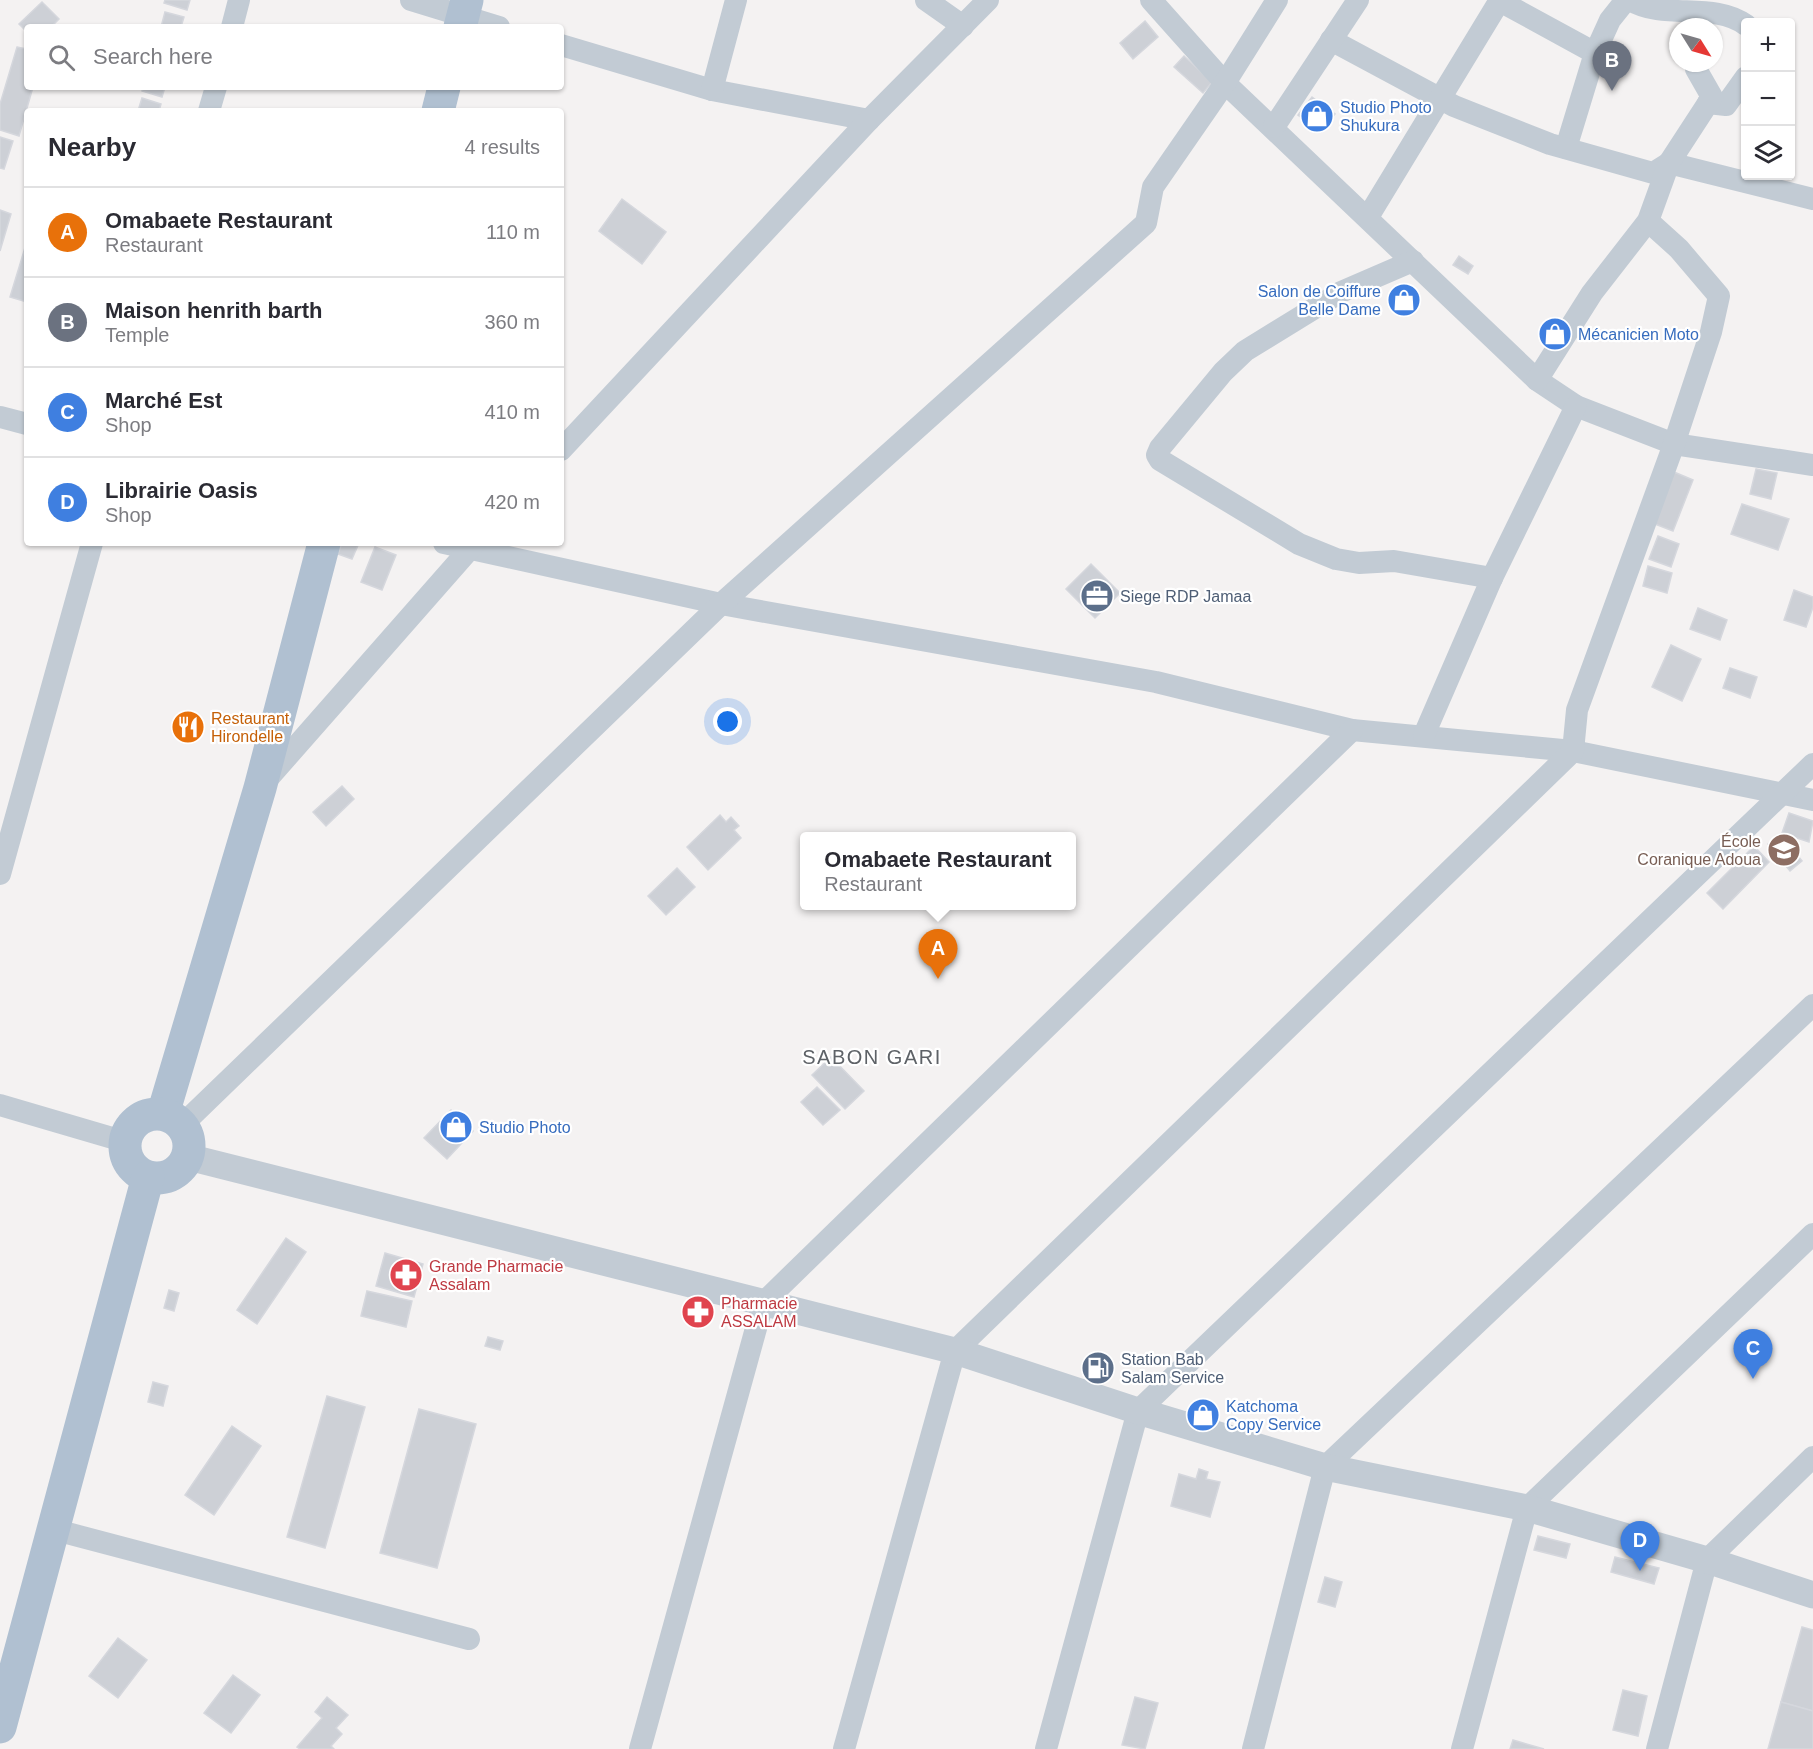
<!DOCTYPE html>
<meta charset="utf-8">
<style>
:root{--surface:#fff;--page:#f7f7f7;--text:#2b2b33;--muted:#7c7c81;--line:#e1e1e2;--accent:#0f766e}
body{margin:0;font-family:Helvetica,sans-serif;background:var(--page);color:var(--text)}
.controls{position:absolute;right:18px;top:18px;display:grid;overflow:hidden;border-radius:6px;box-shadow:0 2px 4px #0004}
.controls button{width:54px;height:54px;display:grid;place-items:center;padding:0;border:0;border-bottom:2px solid var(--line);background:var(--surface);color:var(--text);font:30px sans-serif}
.compass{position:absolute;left:1669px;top:18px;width:54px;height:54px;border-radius:50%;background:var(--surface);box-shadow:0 2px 4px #0004;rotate:127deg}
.you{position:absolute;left:728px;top:722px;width:21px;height:21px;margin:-15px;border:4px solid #fff;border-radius:50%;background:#1a73e8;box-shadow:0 0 0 9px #1a73e833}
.badge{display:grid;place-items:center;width:39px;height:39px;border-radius:50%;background:var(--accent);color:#fff;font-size:20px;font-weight:700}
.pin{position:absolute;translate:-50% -50px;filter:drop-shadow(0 2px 3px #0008)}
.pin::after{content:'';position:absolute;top:32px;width:21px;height:18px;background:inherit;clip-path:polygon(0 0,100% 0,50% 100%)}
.popup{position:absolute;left:800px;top:832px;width:276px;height:78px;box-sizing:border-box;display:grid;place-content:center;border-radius:6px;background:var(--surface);filter:drop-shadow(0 2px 4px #0005);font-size:20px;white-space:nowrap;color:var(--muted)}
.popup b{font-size:22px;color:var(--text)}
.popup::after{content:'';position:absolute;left:50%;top:100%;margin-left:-12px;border:12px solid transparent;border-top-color:var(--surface)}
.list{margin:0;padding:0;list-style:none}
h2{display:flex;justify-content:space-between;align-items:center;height:78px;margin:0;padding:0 24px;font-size:26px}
h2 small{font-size:20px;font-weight:400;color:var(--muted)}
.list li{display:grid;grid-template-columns:39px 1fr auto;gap:18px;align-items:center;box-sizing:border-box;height:90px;padding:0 24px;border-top:2px solid var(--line)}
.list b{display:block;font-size:22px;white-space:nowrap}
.list p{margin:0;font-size:20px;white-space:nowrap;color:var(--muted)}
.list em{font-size:20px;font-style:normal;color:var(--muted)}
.icon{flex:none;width:33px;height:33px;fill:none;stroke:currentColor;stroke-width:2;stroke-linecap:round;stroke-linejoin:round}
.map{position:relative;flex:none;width:1813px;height:1749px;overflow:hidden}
.search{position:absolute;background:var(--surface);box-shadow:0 2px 4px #0004;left:24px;top:24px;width:540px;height:66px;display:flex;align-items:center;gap:15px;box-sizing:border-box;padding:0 21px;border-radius:6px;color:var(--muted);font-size:22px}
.panel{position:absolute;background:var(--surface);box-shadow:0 2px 4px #0004;left:24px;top:108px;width:540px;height:438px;border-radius:6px}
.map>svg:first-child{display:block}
.building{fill:#cdd0d6;stroke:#d5d7dd;stroke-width:1.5}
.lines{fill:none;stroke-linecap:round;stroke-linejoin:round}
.minor{stroke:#c2cbd4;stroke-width:22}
.tertiary{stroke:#c2cbd4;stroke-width:27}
.primary{stroke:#b0c0d1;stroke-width:33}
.labels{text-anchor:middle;stroke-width:4.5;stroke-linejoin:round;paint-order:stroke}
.shop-label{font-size:16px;fill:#366cbe;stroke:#fff;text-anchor:start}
.service-label{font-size:16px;fill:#4e5e75;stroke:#fff;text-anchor:start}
.food-label{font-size:16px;fill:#c56008;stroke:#fff;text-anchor:start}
.education-label{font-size:16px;fill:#785e54;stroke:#fff;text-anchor:end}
.health-label{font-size:16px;fill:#be3a42;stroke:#fff;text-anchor:start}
.quarter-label{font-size:20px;letter-spacing:1.5px;fill:#5e6267;stroke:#fff}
</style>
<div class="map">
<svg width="1813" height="1749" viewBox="0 0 1813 1749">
<rect width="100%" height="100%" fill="#f4f2f2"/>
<g class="building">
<path d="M165,0h25l-3,10 -23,-7z"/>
<path d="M42,2l17,17 -8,8h-24v5l-8,-8z"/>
<path d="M165,12l19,5 -3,10h-20z"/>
<path d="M1145,21l13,16 -25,22 -13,-16z"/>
<path d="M17,47l10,2v38h6l-14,49 -19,-6v-26z"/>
<path d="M1184,56l28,26 -9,11 -29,-26z"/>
<path d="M143,87h22l-3,10 -20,-6z"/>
<path d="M1312,97l23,17 -14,18 -23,-17z"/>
<path d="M142,98l19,6 -2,7h-21z"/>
<path d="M0,137l13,4 -9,28 -4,-1z"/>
<path d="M622,199l44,33 -24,32 -43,-33z"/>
<path d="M0,210l11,4 -11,37z"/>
<path d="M27,241v61l-17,-5z"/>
<path d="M1459,256l14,10 -5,8 -15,-9z"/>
<path d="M1398,287l13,6 -6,15 -14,-6z"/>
<path d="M1756,469l21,4 -6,26 -21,-5z"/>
<path d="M1674,472l19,8 -20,51 -18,-7z"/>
<path d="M1742,504l47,15 -11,31 -47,-16z"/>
<path d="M1658,536l21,8 -8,23 -22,-8z"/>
<path d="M342,543h17l-7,16 -14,-5z"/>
<path d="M375,547l21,8 -14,35 -21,-8z"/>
<path d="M1091,564l29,29 -25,25 -29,-29z"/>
<path d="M1648,566l24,7 -5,20 -24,-7z"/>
<path d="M1794,590l19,7v10l-7,20 -22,-7z"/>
<path d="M1698,608l29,12 -7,20 -30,-11z"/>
<path d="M1671,645l30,14 -19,42 -30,-14z"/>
<path d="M1730,668l27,9 -7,21 -27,-10z"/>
<path d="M342,786l12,13 -28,27 -13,-14z"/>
<path d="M1789,813l24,8 -4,21 -27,-9z"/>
<path d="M720,815l6,7 5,-5 8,9 -5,4 7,8 -33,32 -21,-23z"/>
<path d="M1780,834l22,27 -12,10 -22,-27z"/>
<path d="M1754,846l15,16 -46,47 -16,-16z"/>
<path d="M677,868l18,19 -29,28 -18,-19z"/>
<path d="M831,1057l33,34 -19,18 -33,-34z"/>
<path d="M817,1087l23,23 -17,15 -22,-23z"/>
<path d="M451,1110l22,21 -26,28 -23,-21z"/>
<path d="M286,1238l20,14 -49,72 -20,-14z"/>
<path d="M385,1253l38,11 -9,33 -38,-11z"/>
<path d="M169,1290l10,3 -5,18 -10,-3z"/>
<path d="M367,1291l45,10 -6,26 -45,-11z"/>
<path d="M488,1337l15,4 -3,9 -15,-4z"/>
<path d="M153,1382l15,4 -5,20 -15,-4z"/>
<path d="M327,1396l38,11 -40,141 -38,-11z"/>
<path d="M419,1409l57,15 -39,144 -57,-15z"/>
<path d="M232,1426l29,20 -47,69 -29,-20z"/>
<path d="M1199,1469l9,3 -2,7 14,3 -10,35 -39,-11 8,-32 17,5z"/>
<path d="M1538,1536l32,8 -4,14 -32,-8z"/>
<path d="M1615,1557l44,11 -5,16 -43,-12z"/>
<path d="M1325,1577l17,5 -7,25 -17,-5z"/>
<path d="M1802,1627l11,3v81l-32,-9z"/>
<path d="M118,1638l29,22 -29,38 -29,-22z"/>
<path d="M233,1675l27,20 -29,38 -27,-20z"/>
<path d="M1623,1690l24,6 -9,40 -25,-6z"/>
<path d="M327,1697l21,18 -12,13 6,6 -11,12 3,3h-34l-3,-2 25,-29 -7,-6z"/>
<path d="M1135,1697l23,6 -13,46 -23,-4z"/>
<path d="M1781,1702l32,9v38h-45z"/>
<path d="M1513,1740l31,9h-34z"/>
</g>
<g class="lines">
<g class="minor">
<path d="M411,0l88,27"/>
<path d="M926,0l37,26"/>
<path d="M1151,0l74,83 312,297 39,26 98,38 139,21"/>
<path d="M1498,0l97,53 -29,95"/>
<path d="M1630,0c35,21 83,1 116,25"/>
<path d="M232,27l7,-27"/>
<path d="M1331,40l123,66 96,38 103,29 16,-10 144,36"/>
<path d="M561,45l151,45 157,30"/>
<path d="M1595,53l15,-33 16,-20"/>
<path d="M712,90l24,-90"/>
<path d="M1708,103l18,2 20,-28"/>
<path d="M209,111l7,-24"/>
<path d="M1274,127l84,-127"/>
<path d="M1368,217l132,-217"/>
<path d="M1413,261l-72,31 -96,59 -22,21 -63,76 -3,7 3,5 139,84 37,15 23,4 35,-2 98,17"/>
<path d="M1537,380l55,-87 56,-72 21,-58 43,-66 -16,-28 2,-6"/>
<path d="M0,417l27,7"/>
<path d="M561,450l308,-330 119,-120"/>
<path d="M444,543l277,61 435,78 196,48 221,21 240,49"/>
<path d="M1424,735l68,-157 84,-172"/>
<path d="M264,783l211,-240"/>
<path d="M0,874l92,-331"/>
<path d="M0,1105l126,37"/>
<path d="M182,1125l539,-521 425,-381 7,-36 72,-104 52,-83"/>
<path d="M52,1529l417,110"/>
<path d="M640,1749l123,-446 589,-573"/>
<path d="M844,1749l111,-398 618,-600 4,-41 97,-266 37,-112 8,-36 -40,-47 -31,-28"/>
<path d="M1046,1749l92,-338 675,-647"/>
<path d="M1253,1749l72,-282 488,-462"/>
<path d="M1462,1749l65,-241 286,-274"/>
<path d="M1657,1749l50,-189 106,-103"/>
</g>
<path class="tertiary" d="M188,1157l767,194 183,60 187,56 202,41 180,52 106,35"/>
<g class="primary">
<path d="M460,27l7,-27"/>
<path d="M438,111l6,-24"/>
<path d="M163,1114l97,-326 64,-245"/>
<circle cx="157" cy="1146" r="32"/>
<path d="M0,1727l148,-550"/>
</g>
</g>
<defs>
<symbol id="shop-disc" viewBox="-11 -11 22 22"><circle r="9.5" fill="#3f7fe0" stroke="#fff"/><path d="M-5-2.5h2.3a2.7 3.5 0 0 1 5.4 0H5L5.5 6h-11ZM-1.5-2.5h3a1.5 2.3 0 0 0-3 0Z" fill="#fff"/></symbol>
<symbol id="office-disc" viewBox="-11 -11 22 22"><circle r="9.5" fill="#5c6f8a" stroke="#fff"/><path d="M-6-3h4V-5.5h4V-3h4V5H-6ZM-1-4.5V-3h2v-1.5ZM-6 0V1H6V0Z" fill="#fff"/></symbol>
<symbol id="restaurant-disc" viewBox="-11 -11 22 22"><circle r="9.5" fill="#e8710a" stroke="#fff"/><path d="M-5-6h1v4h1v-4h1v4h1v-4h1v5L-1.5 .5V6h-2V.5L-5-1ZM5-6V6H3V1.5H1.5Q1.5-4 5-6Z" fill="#fff"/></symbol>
<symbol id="school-disc" viewBox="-11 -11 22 22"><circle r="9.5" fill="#8d6e63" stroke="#fff"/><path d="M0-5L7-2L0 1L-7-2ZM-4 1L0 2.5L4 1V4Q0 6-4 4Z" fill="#fff"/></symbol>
<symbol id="pharmacy-disc" viewBox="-11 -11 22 22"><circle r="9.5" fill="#e0444e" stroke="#fff"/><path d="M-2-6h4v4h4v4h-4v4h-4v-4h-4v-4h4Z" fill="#fff"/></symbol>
<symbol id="fuel-disc" viewBox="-11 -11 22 22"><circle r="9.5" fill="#5c6f8a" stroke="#fff"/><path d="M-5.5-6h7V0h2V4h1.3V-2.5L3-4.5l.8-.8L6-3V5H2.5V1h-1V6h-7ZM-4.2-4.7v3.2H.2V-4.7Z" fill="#fff"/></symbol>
</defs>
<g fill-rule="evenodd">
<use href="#shop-disc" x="1298" y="97" width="38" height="38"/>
<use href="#shop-disc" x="1385" y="281" width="38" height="38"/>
<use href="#shop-disc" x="1536" y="315" width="38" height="38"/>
<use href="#office-disc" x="1078" y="577" width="38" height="38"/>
<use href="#restaurant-disc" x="169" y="708" width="38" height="38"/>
<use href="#school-disc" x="1765" y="831" width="38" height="38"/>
<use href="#shop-disc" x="437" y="1108" width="38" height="38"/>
<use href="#pharmacy-disc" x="387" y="1256" width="38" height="38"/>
<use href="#pharmacy-disc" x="679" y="1293" width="38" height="38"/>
<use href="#fuel-disc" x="1079" y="1349" width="38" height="38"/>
<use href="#shop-disc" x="1184" y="1396" width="38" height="38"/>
</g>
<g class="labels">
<g class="shop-label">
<text x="1340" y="113">Studio Photo<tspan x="1340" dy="18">Shukura</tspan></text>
<text x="1381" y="297" text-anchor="end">Salon de Coiffure<tspan x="1381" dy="18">Belle Dame</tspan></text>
<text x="1578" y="340">Mécanicien Moto</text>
<text x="479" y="1133">Studio Photo</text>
<text x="1226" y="1412">Katchoma<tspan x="1226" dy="18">Copy Service</tspan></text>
</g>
<g class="service-label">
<text x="1120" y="602">Siege RDP Jamaa</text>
<text x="1121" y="1365">Station Bab<tspan x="1121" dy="18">Salam Service</tspan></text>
</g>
<g class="food-label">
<text x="211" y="724">Restaurant<tspan x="211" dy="18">Hirondelle</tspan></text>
</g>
<g class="education-label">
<text x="1761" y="847">École<tspan x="1761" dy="18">Coranique Adoua</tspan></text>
</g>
<g class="health-label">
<text x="429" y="1272">Grande Pharmacie<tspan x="429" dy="18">Assalam</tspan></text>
<text x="721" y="1309">Pharmacie<tspan x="721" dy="18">ASSALAM</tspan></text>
</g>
<g class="quarter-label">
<text x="872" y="1064">SABON GARI</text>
</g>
</g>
</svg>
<div class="controls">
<button>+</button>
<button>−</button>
<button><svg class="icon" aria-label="layers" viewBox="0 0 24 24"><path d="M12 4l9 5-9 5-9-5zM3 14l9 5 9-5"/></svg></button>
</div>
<svg class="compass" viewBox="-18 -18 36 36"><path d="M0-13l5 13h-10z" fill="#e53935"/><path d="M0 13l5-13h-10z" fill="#7c7c81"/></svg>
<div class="you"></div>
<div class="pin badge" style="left:938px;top:979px;background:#e8710a">A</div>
<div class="popup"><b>Omabaete Restaurant</b>Restaurant</div>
<div class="pin badge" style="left:1612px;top:91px;background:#6b7280">B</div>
<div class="pin badge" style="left:1753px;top:1379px;background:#3f7fe0">C</div>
<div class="pin badge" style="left:1640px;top:1571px;background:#3f7fe0">D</div>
<div class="search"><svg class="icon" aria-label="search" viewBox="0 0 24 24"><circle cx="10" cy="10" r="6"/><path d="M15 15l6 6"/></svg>Search here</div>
<section class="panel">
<h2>Nearby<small>4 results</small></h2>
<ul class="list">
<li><span class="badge" style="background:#e8710a">A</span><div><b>Omabaete Restaurant</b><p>Restaurant</p></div><em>110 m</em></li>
<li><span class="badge" style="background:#6b7280">B</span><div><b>Maison henrith barth</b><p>Temple</p></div><em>360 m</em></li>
<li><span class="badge" style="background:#3f7fe0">C</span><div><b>Marché Est</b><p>Shop</p></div><em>410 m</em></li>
<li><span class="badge" style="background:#3f7fe0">D</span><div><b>Librairie Oasis</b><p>Shop</p></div><em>420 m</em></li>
</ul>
</section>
</div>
